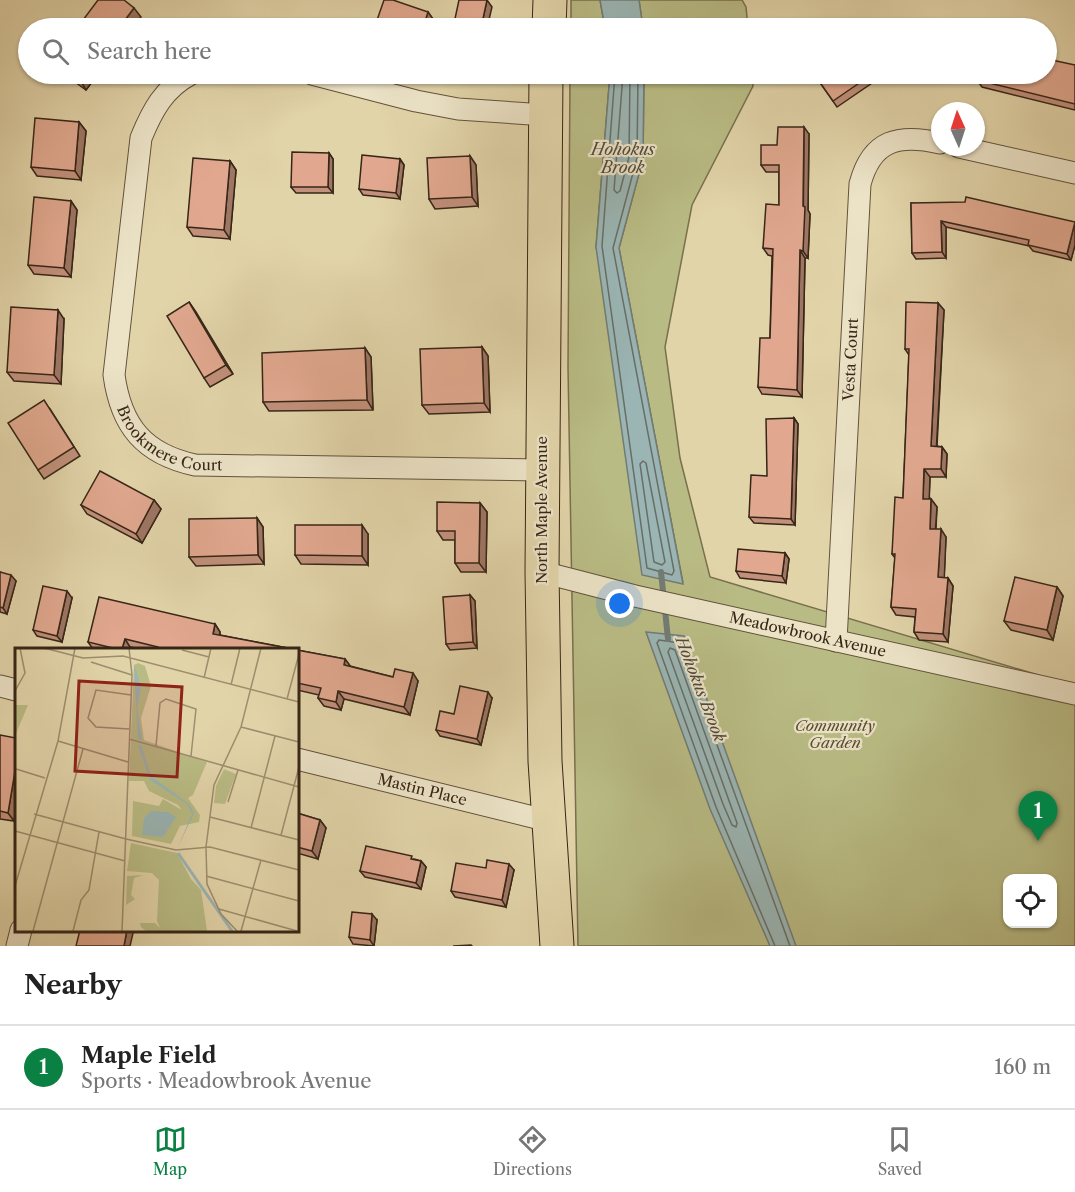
<!DOCTYPE html>
<meta charset="utf-8">
<style>
:root{--surface:#fff;--page:#f6f6f6;--text:#222;--muted:#767676;--line:#e0e0e0;--accent:#0b8043}
body{margin:0;font-family:"Libre Caslon Text",serif;background:var(--page);color:var(--text)}
.controls{position:absolute;right:18px;bottom:18px;display:grid;overflow:hidden;border-radius:12px;box-shadow:0 2px 4px #0004}
.controls button{width:54px;height:54px;display:grid;place-items:center;padding:0;border:0;border-bottom:2px solid var(--line);background:var(--surface);color:var(--text);font:30px sans-serif}
.compass{position:absolute;left:931px;top:102px;width:54px;height:54px;border-radius:50%;background:var(--surface);box-shadow:0 2px 4px #0004;rotate:357deg}
.you{position:absolute;left:620px;top:604px;width:21px;height:21px;margin:-15px;border:4px solid #fff;border-radius:50%;background:#1a73e8;box-shadow:0 0 0 9px #1a73e833}
.badge{display:grid;place-items:center;width:39px;height:39px;border-radius:50%;background:var(--accent);color:#fff;font-size:20px;font-weight:700}
.pin{position:absolute;translate:-50% -50px;filter:drop-shadow(0 2px 3px #0008)}
.pin::after{content:'';position:absolute;top:32px;width:21px;height:18px;background:inherit;clip-path:polygon(0 0,100% 0,50% 100%)}
.list{margin:0;padding:0;list-style:none}
h2{display:flex;justify-content:space-between;align-items:center;height:78px;margin:0;padding:0 24px;font-size:26px}
h2 small{font-size:20px;font-weight:400;color:var(--muted)}
.list li{display:grid;grid-template-columns:39px 1fr auto;gap:18px;align-items:center;box-sizing:border-box;height:84px;padding:0 24px;border-top:2px solid var(--line)}
.list b{display:block;font-size:22px;white-space:nowrap}
.list p{margin:0;font-size:20px;white-space:nowrap;color:var(--muted)}
.list em{font-size:20px;font-style:normal;color:var(--muted)}
.icon{flex:none;width:33px;height:33px;fill:none;stroke:currentColor;stroke-width:2;stroke-linecap:round;stroke-linejoin:round}
.map{position:relative;flex:none;width:1075px;height:946px;overflow:hidden}
.search{position:absolute;background:var(--surface);box-shadow:0 2px 4px #0004;left:18px;right:18px;top:18px;height:66px;display:flex;align-items:center;gap:15px;box-sizing:border-box;padding:0 21px;border-radius:33px;color:var(--muted);font-size:22px}
.sheet{height:162px;background:var(--surface)}
nav{display:flex;justify-content:space-around;align-items:center;box-sizing:border-box;height:84px;border-top:2px solid var(--line);background:var(--surface);font-size:16px;color:var(--muted)}
nav a{display:grid;justify-items:center;gap:3px}
nav .on{color:var(--accent)}
.map>svg:first-child{display:block}
.green{fill:#b9bb84;stroke:#78704e;stroke-width:1.5;fill-rule:evenodd}
.water{fill:#9ab5b4;stroke:#727c75;stroke-width:1.5}
.lines{fill:none;stroke-linecap:round;stroke-linejoin:round}
.shore{stroke:#686e66;stroke-width:1.5}
.stream{stroke:#727c75;stroke-width:6}
.minor-casing{stroke:#62523c;stroke-width:23}
.primary-casing{stroke:#372617;stroke-width:35}
.minor{stroke:#ece3c7;stroke-width:21}
.primary{stroke:#e2d4a9;stroke-width:33}
.wall{fill:#c2907b;stroke:#372617;stroke-width:1.5}
.shaded-wall{fill:#9e7664;stroke:#372617;stroke-width:1.5}
.building{fill:#e1a88f;stroke:#372617;stroke-width:1.5}
.labels{text-anchor:middle;stroke-width:4.5;stroke-linejoin:round;paint-order:stroke}
.street-label{font-size:15px;fill:#372617;stroke:#ece3c7}
.park-label{font-size:15px;font-style:italic;fill:#584b32;stroke:#ece3c7}
.water-label{font-size:16px;font-style:italic;fill:#504a3e;stroke:#ece3c7}
.inset-river{fill:none;stroke:#9ab5b4;stroke-width:3}
.inset-road{fill:none;stroke:#9e8e6f;stroke-width:1.5}
.view{fill:#8f2418;fill-opacity:0.15;stroke:#8f2418;stroke-width:3}
.inset-edge{fill:none;stroke:#372617;stroke-width:3}
</style>
<div class="map">
<svg width="1075" height="946" viewBox="0 0 1075 946">
<rect width="100%" height="100%" fill="#e2d4a9"/>
<filter id="stains"><feTurbulence type="fractalNoise" baseFrequency=".00333" numOctaves="4"/><feColorMatrix values="0 0 0 0 .2 0 0 0 0 .09 0 0 0 0 .02 0 0 0 .5 -.17"/></filter>
<radialGradient id="worn" r=".72"><stop offset=".6" stop-color="#630" stop-opacity="0"/><stop offset="1" stop-color="#630" stop-opacity=".3"/></radialGradient>
<g class="green">
<path d="M571,0h29l5,28h-34z"/>
<path d="M639,0h103l4,7 2,21h-105z"/>
<path d="M570,74h40l-14,173 87,336 -64,-335 24,-89 1,-85h108l1,12 -61,119 -27,142 15,111 30,119 365,109v260h-497l-10,-579zM1008,878h44v46h-44z"/>
</g>
<g class="water">
<path d="M600,0h39l4,28h-38z"/>
<path d="M610,74h34l-1,85 -24,89 64,336 -41,-9 -46,-328z"/>
<path d="M646,632l38,4 112,310h-26l-60,-137z"/>
</g>
<g class="lines">
<g class="shore">
<path d="M615,74l-13,172 45,322 25,7 2,-4 -61,-323 24,-90 1,-84"/>
<path d="M623,74l-9,116 3,3 3,-2 9,-34 1,-83"/>
<path d="M643,461l3,2 19,99 -3,3 -8,-3 -14,-98z"/>
<path d="M670,648l5,2 62,173 -1,4 -4,-2 -9,-21 -55,-152z"/>
<path d="M775,946l-59,-139 -59,-164 2,-3 21,3 110,303"/>
</g>
<path class="stream" d="M661,572l7,67"/>
<defs>
<g id="minor">
<path id="s1" d="M191,74c-27,14 -39,37 -50,64l-27,237c7,51 30,79 81,90l347,5"/>
<path d="M312,74l104,27 42,8 87,6"/>
<path d="M959,147l116,26"/>
<path id="s2" d="M542,572l93,24 440,98"/>
<path id="s3" d="M836,641l24,-457c12,-45 39,-50 80,-41"/>
<path d="M0,686l16,4"/>
<path id="s4" d="M297,759l252,62"/>
<path d="M17,946l4,-16"/>
</g>
<g id="primary">
<path d="M549,28l1,-28"/>
<path d="M546,74l-4,498 3,189 12,185"/>
</g>
</defs>
<use href="#minor" class="minor-casing"/>
<use href="#primary" class="primary-casing"/>
<use href="#minor" class="minor"/>
<use href="#primary" class="primary"/>
</g>
<g class="wall">
<path d="M428,12l5,7 -4,9h-49l-4,-5z"/>
<path d="M1075,65v45l-93,-23 -5,-7z"/>
<path d="M64,74h34l-12,16z"/>
<path d="M814,74h51l7,9 -35,24z"/>
<path d="M898,74h51l-1,7 -47,-4z"/>
<path d="M79,122l7,9 -5,49 -44,-4 -6,-9z"/>
<path d="M809,134l-1,76 2,4 -2,44h-3l-3,139 -40,-3 -4,-7 12,-49 2,-82 -4,-1 -5,-7 16,-43v-33h-13l-5,-7 16,-20z"/>
<path d="M329,153l4,6v34h-37l-5,-6z"/>
<path d="M470,156l6,9 2,41 -43,3 -6,-10z"/>
<path d="M400,159l4,6 -4,34 -37,-4 -4,-6z"/>
<path d="M230,161l6,9 -6,69 -37,-3 -6,-9z"/>
<path d="M71,201l6,9 -6,67 -37,-3 -6,-9z"/>
<path d="M911,203l164,19v23l-4,15 -38,-9 -4,-5 -83,-19v31l-30,1 -4,-6z"/>
<path d="M189,302l44,72 -23,13 -6,-9z"/>
<path d="M938,303l6,7 -7,136 5,1 5,7 -1,23h-16l-1,22h2l6,8 -1,22 10,8 -2,41h4l5,8 -5,56 -29,-2 -5,-8 1,-15 -19,-2 -5,-8 4,-49 -3,-4 11,-56 6,-143 -4,-6z"/>
<path d="M64,319l-3,65 -47,-3 -7,-9z"/>
<path d="M482,347l6,9 2,56 -61,2 -7,-9z"/>
<path d="M365,348l6,9 2,53 -104,1 -6,-9z"/>
<path d="M50,409l30,47 -36,23 -6,-9z"/>
<path d="M794,418l4,6 -3,101 -41,-2 -5,-6 18,-41z"/>
<path d="M154,500l7,9 -19,34 -55,-29 -6,-9z"/>
<path d="M480,503l7,9 -1,60h-25l-6,-9v-23h-12l-6,-9z"/>
<path d="M257,518l6,9 1,37 -68,2 -7,-9z"/>
<path d="M368,534v31l-67,-1 -6,-9z"/>
<path d="M785,553l4,6 -3,24 -46,-5 -4,-7z"/>
<path d="M0,572l16,9 -9,33 -7,-2z"/>
<path d="M1057,587l6,9 -10,44 -42,-10 -7,-9z"/>
<path d="M470,595l5,6 2,47 -27,2 -4,-6z"/>
<path d="M72,598l-10,44 -25,-6 -4,-6z"/>
<path d="M215,624l5,8v3l73,14h-153l-10,-2v2h-37l-5,-7z"/>
<path d="M297,650l48,9 5,7 43,11 25,4 -8,34 -66,-16 -3,11 -17,-4 -6,-8 1,-3 -22,-5z"/>
<path d="M492,698l-11,47 -41,-9 -4,-6 18,-16z"/>
<path d="M0,735l14,86 -14,-2z"/>
<path d="M297,813l23,7 6,8 -8,31 -21,-6z"/>
<path d="M414,859l7,2 5,6 -5,22 -56,-12 -5,-6z"/>
<path d="M486,868l28,2 -8,37 -51,-10 -4,-6z"/>
<path d="M377,920l-3,26 -21,-2 -4,-7z"/>
</g>
<g class="shaded-wall">
<path d="M487,0l5,7 -5,21h-6z"/>
<path d="M134,8l7,9 -9,11h-13z"/>
<path d="M428,12l5,7 -4,9h-6z"/>
<path d="M85,74h13l-12,16 -6,-10z"/>
<path d="M944,74h5l-1,7 -4,-6z"/>
<path d="M79,122l7,9 -5,49 -6,-9z"/>
<path d="M804,127l5,7 -1,76 2,4 -2,44 -5,-7z"/>
<path d="M329,153l4,6v34l-5,-6z"/>
<path d="M470,156l6,9 2,41 -6,-9z"/>
<path d="M400,159l4,6 -4,34 -4,-6z"/>
<path d="M230,161l6,9 -6,69 -6,-9z"/>
<path d="M71,201l6,9 -6,67 -7,-9z"/>
<path d="M941,221l5,6v31l-4,-6z"/>
<path d="M1075,222v23l-4,15 -4,-6z"/>
<path d="M800,250l5,8 -3,139 -5,-7z"/>
<path d="M189,302l7,10 37,62 -7,-9z"/>
<path d="M938,303l6,7 -8,144 -5,-8z"/>
<path d="M58,310l6,9 -3,65 -7,-9z"/>
<path d="M482,347l6,9 2,56 -6,-9z"/>
<path d="M365,348l6,9 2,53 -6,-10z"/>
<path d="M794,418l4,6 -3,101 -4,-6z"/>
<path d="M942,447l5,7 -1,23 -5,-8z"/>
<path d="M924,469l6,8 -1,29 -6,-7z"/>
<path d="M931,499l6,8 -2,29 -5,-7z"/>
<path d="M154,500l7,9 -19,34 -6,-9z"/>
<path d="M480,503l7,9 -1,60 -7,-9z"/>
<path d="M257,518l6,9 1,37 -6,-9z"/>
<path d="M362,525l6,9v31l-6,-9z"/>
<path d="M941,529l5,8 -2,48 -6,-8z"/>
<path d="M785,553l4,6 -3,24 -4,-7z"/>
<path d="M11,575l5,6 -9,33 -4,-6z"/>
<path d="M948,578l5,8 -5,56 -5,-8z"/>
<path d="M1057,587l6,9 -10,44 -6,-10z"/>
<path d="M67,591l5,7 -10,44 -5,-6z"/>
<path d="M470,595l5,6 2,47 -4,-6z"/>
<path d="M215,624l5,8 -2,10 -5,-8z"/>
<path d="M125,639l5,8v2h-8z"/>
<path d="M345,659l6,8 -7,-2z"/>
<path d="M413,673l5,8 -8,34 -6,-8z"/>
<path d="M338,691l6,8 -3,11 -5,-8z"/>
<path d="M488,692l4,6 -11,47 -4,-6z"/>
<path d="M16,765v42l-2,14 -6,-8z"/>
<path d="M320,820l6,8 -8,31 -6,-8z"/>
<path d="M421,861l5,6 -5,22 -5,-6z"/>
<path d="M509,864l5,6 -8,37 -4,-7z"/>
<path d="M372,914l5,6 -3,26 -4,-6z"/>
<path d="M127,930h3l3,3 -3,13h-6z"/>
</g>
<g class="building">
<path d="M98,0h26l10,8 -15,20h-42z"/>
<path d="M384,0h9l35,12 -5,16h-30l-17,-5z"/>
<path d="M459,0h28l-6,28h-28z"/>
<path d="M1047,59l28,6v39l-98,-24 1,-6h69z"/>
<path d="M70,74h15l-5,6z"/>
<path d="M814,74h51l3,3 -35,24z"/>
<path d="M924,74h20v1z"/>
<path d="M35,118l44,4 -4,49 -44,-4z"/>
<path d="M778,127h26l-1,79 2,1 -2,44 -3,-1 -3,140 -39,-3 2,-49h10l3,-89 -10,-1 3,-44 13,1v-40h-18v-20h16z"/>
<path d="M292,152l37,1 -1,34h-37z"/>
<path d="M362,155l38,4 -4,34 -37,-4z"/>
<path d="M470,156l2,41 -43,2 -2,-41z"/>
<path d="M193,158l37,3 -6,69 -37,-3z"/>
<path d="M34,197l37,4 -7,67 -36,-3z"/>
<path d="M966,197l109,25 -8,32 -39,-9 1,-5 -88,-19 1,31 -30,1 -1,-50 54,-1z"/>
<path d="M189,302l37,63 -22,13 -37,-62z"/>
<path d="M906,302l32,1 -7,143 11,1 -1,22h-17l-1,30h8l-1,30h11l-3,48 10,1 -5,56 -29,-2 2,-23 -25,-2 4,-53h-3l3,-57 8,1 6,-149h-4z"/>
<path d="M11,307l47,3 -4,65 -47,-3z"/>
<path d="M482,347l2,56 -62,2 -2,-56z"/>
<path d="M365,348l2,52 -104,2 -1,-49z"/>
<path d="M44,400l30,47 -36,23 -30,-47z"/>
<path d="M794,418l-3,101 -42,-2 2,-42 16,1 -1,-57z"/>
<path d="M100,471l54,29 -18,34 -55,-29z"/>
<path d="M437,502l43,1 -1,60h-24v-32h-18z"/>
<path d="M257,518l1,37 -69,2v-38z"/>
<path d="M295,525h67v31l-67,-1z"/>
<path d="M738,549l47,4 -3,23 -46,-5z"/>
<path d="M0,572l11,3 -8,33 -3,-1z"/>
<path d="M1015,577l42,10 -10,43 -43,-9z"/>
<path d="M43,586l24,5 -10,45 -24,-6z"/>
<path d="M470,595l3,47 -27,2 -3,-47z"/>
<path d="M99,597l116,27 -2,10 80,15h-136l1,-2 -33,-8 -3,10h-5l-29,-7z"/>
<path d="M297,650l48,9 -1,6 49,12 2,-8 18,4 -9,34 -66,-16 -2,11 -18,-4 3,-10 -24,-5z"/>
<path d="M460,686l28,6 -11,47 -41,-9 4,-19 14,3z"/>
<path d="M0,735l16,3v27l-8,48 -8,-2z"/>
<path d="M297,813l23,7 -8,31 -15,-4z"/>
<path d="M366,846l46,10 -1,3 10,2 -5,22 -56,-12z"/>
<path d="M487,860l22,4 -7,36 -51,-9 5,-28 30,5z"/>
<path d="M352,912l20,2 -2,26 -21,-3z"/>
<path d="M80,930h47l-3,16h-48z"/>
<path d="M471,945l1,1h-19z"/>
</g>
<g class="labels">
<g class="street-label">
<text dy="5" stroke="none"><textPath href="#s3" startOffset="282">Vesta Court</textPath></text>
<text dy="5" stroke="none"><textPath href="#s1" startOffset="417">Brookmere Court</textPath></text>
<text transform="translate(542 510) rotate(-90)" y="5">North Maple Avenue</text>
<text dy="5" stroke="none"><textPath href="#s2" startOffset="273">Meadowbrook Avenue</textPath></text>
<text dy="5" stroke="none"><textPath href="#s4" startOffset="129">Mastin Place</textPath></text>
</g>
<g class="park-label">
<text x="835" y="731">Community<tspan x="835" dy="17">Garden</tspan></text>
</g>
<g class="water-label">
<text x="623" y="155">Hohokus<tspan x="623" dy="18">Brook</tspan></text>
<text transform="translate(701 689) rotate(69)" y="6">Hohokus Brook</text>
</g>
</g>
<g transform="translate(15 648)">
<rect width="284" height="284" fill="#e2d4a9"/>
<path d="M123,15l7,3 6,20 -10,32 3,22 63,22 -14,33 -5,3 12,17 -1,7 -19,4 -9,18 -39,-8 1,-35 26,5 4,-7 19,11 -4,-5 -29,-14 -5,-10h-15l5,-116zM0,57h13l-13,31zM209,121l12,5 -11,30 -11,-1 2,-17zM116,195l46,10 14,26 10,11 6,41h-61l-5,-4 -1,-4h15l5,5 -3,-7 2,-41 -7,-7 -25,-2zM128,227l-9,3 -3,17 4,4 -9,6 1,-29z" fill="#b9bb84"/>
<path d="M119,16l7,22 -4,22 5,32 -4,-1zM123,97h3l10,31 38,28 5,9 -16,34 14,-33 -5,-10 -37,-24zM136,163l17,1 8,5 -13,20 -21,-2 2,-17z" fill="#9ab5b4"/>
<path class="inset-river" d="M163,205l54,78"/>
<path class="inset-road" d="M29,0l39,10 40,-2 176,46M167,2l27,7M76,14l41,13M189,30l7,-30M216,37l9,-37M0,43l10,-18 -5,-25M272,51l12,-45M226,79l58,15M114,81l-33,-2 -8,-9 8,-28 35,5M114,91l170,48M43,93l70,21M141,98l4,-43 6,-4 30,10 -5,47M1,121l29,9M213,154l10,-32M19,166l92,25M195,169l89,23M236,180l24,-92M0,183l110,30M266,187l18,-68M111,191l50,11 34,-3 89,23M191,228l93,25M0,238l43,-145 17,-93M204,261l78,22M18,283l50,-182M58,283l8,-31 8,-10 10,-58M107,283l10,-256 -3,-27M222,283l-16,-17 -14,-30 -1,-37 8,-62 27,-58 20,-79M226,283l20,-71"/>
<path class="view" d="M64,33l103,6 -5,90 -102,-6z"/>
<rect width="284" height="284" class="inset-edge"/>
</g>
<rect width="100%" height="100%" filter="url(#stains)"/>
<rect width="100%" height="100%" fill="url(#worn)"/>
</svg>
<div class="controls">
<button><svg class="icon" aria-label="locate" viewBox="0 0 24 24"><circle cx="12" cy="12" r="6"/><path d="M12 2v4M12 18v4M2 12h4M18 12h4"/></svg></button>
</div>
<svg class="compass" viewBox="-18 -18 36 36"><path d="M0-13l5 13h-10z" fill="#e53935"/><path d="M0 13l5-13h-10z" fill="#767676"/></svg>
<div class="you"></div>
<div class="pin badge" style="left:1038px;top:841px">1</div>
<div class="search"><svg class="icon" aria-label="search" viewBox="0 0 24 24"><circle cx="10" cy="10" r="6"/><path d="M15 15l6 6"/></svg>Search here</div>
</div>
<section class="sheet">
<h2>Nearby<small></small></h2>
<ul class="list">
<li><span class="badge">1</span><div><b>Maple Field</b><p>Sports · Meadowbrook Avenue</p></div><em>160 m</em></li>
</ul>
</section>
<nav>
<a class="on"><svg class="icon" aria-label="map" viewBox="0 0 24 24"><path d="M3 6l6-2 6 2 6-2v14l-6 2-6-2-6 2zM9 4v14M15 6v14"/></svg>Map</a>
<a><svg class="icon" aria-label="directions" viewBox="0 0 24 24"><path d="M12 3l9 9-9 9-9-9zM9 14v-3h6M13 9l2 2-2 2"/></svg>Directions</a>
<a><svg class="icon" aria-label="saved" viewBox="0 0 24 24"><path d="M7 4h10v16l-5-4-5 4z"/></svg>Saved</a>
</nav>
